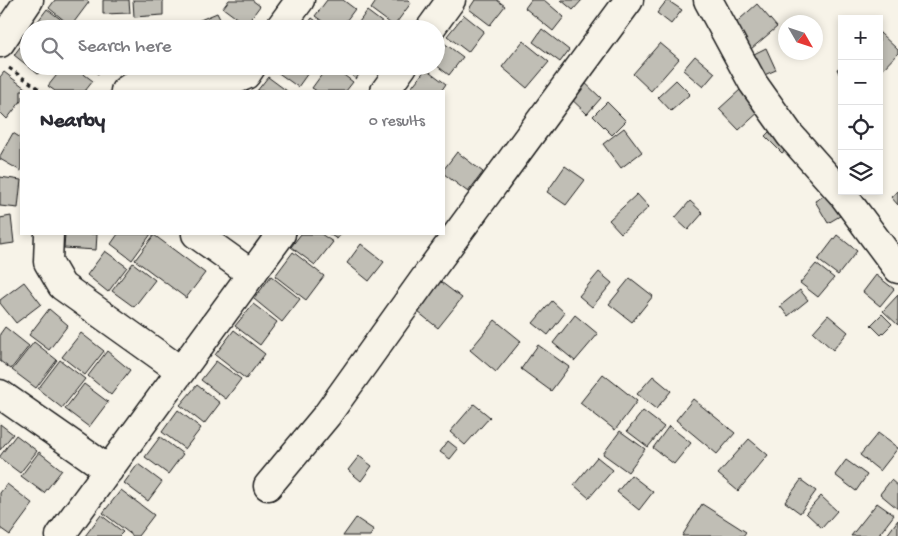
<!DOCTYPE html>
<meta charset="utf-8">
<style>
:root{--surface:#fff;--page:#f7f7f7;--text:#2b2b33;--muted:#7c7c81;--line:#e1e1e2}
body{margin:0;font-family:"Gochi Hand",sans-serif;background:var(--page);color:var(--text)}
.controls{position:absolute;right:15px;top:15px;display:grid;overflow:hidden;border-radius:0px;box-shadow:0 2px 8px #0003}
.controls button{width:45px;height:45px;display:grid;place-items:center;padding:0;border:0;border-bottom:1px solid var(--line);background:var(--surface);color:var(--text);font:25px sans-serif}
.compass{position:absolute;left:778px;top:15px;width:45px;height:45px;border-radius:50%;background:var(--surface);box-shadow:0 2px 8px #0003;rotate:129deg}
.list{margin:0;padding:0;list-style:none}
h2{display:flex;justify-content:space-between;align-items:center;height:65px;margin:0;padding:0 20px;font-size:21px}
h2 small{font-size:16px;font-weight:400;color:var(--muted)}
.icon{flex:none;width:28px;height:28px;fill:none;stroke:currentColor;stroke-width:2;stroke-linecap:round;stroke-linejoin:round}
.map{position:relative;flex:none;width:898px;height:536px;overflow:hidden}
.search{position:absolute;background:var(--surface);box-shadow:0 2px 8px #0003;left:20px;top:20px;width:425px;height:55px;display:flex;align-items:center;gap:12px;box-sizing:border-box;padding:0 18px;border-radius:28px;color:var(--muted);font-size:19px}
.panel{position:absolute;background:var(--surface);box-shadow:0 2px 8px #0003;left:20px;top:90px;width:425px;height:145px;border-radius:0px}
.map>svg:first-child{display:block}
.building{fill:#c0beb5;stroke:#1c1c1c}
.lines{fill:none;stroke-linecap:round;stroke-linejoin:round}
.minor-casing{stroke:#1c1c1c;stroke-width:31}
.path{stroke:#1c1c1c;stroke-width:3;stroke-dasharray:4 4;stroke-linecap:butt}
.minor{stroke:#f7f3e8;stroke-width:28}
</style>
<div class="map">
<svg width="898" height="536" viewBox="0 0 898 536">
<rect width="100%" height="100%" fill="#f7f3e8"/>
<filter id="ink" filterUnits="userSpaceOnUse"><feTurbulence type="fractalNoise" baseFrequency=".02" numOctaves="2"/><feDisplacementMap in="SourceGraphic" scale="10" xChannelSelector="R" yChannelSelector="G"/><feConvolveMatrix kernelMatrix="1 2 1 2 8 2 1 2 1" color-interpolation-filters="sRGB"/></filter>
<g filter="url(#ink)">
<g class="building">
<path d="M55,0h31l3,2 -18,24 -22,-18z"/>
<path d="M103,0h26l1,13 -27,1z"/>
<path d="M133,0h30v15l-29,2z"/>
<path d="M229,0h23l8,6 -14,19 -23,-17z"/>
<path d="M327,0h16l12,9 -15,20h-7l-18,-13z"/>
<path d="M377,0h31l3,3 -17,23 -23,-17z"/>
<path d="M475,0h22l8,6 -15,19 -21,-16z"/>
<path d="M531,0h13l20,17 -11,14 -28,-23z"/>
<path d="M561,0h21l-9,10z"/>
<path d="M667,0l15,10 -11,14 -14,-11z"/>
<path d="M757,4l20,23 -26,22 -19,-23z"/>
<path d="M47,9l24,18 -2,2h-37z"/>
<path d="M367,11l24,18h-37z"/>
<path d="M217,13l8,16h-30l-2,-6z"/>
<path d="M464,15l20,16 -16,21 -21,-16z"/>
<path d="M312,18l15,11h-23z"/>
<path d="M542,29l27,21 -9,12 -27,-20z"/>
<path d="M879,32l19,18v3l-16,17 -3,-3z"/>
<path d="M29,35v31h15l-6,8 -24,-19z"/>
<path d="M523,41l26,21 -22,26 -25,-21z"/>
<path d="M444,43l19,14 -14,18 -13,-10v-11z"/>
<path d="M660,43l19,16 -28,32 -18,-17z"/>
<path d="M766,48l10,22 -14,6 -10,-21z"/>
<path d="M695,56l20,17 -12,14 -20,-17z"/>
<path d="M64,66h9l20,15 -8,10h-30l-7,-5z"/>
<path d="M87,66h17l-6,8z"/>
<path d="M275,66h38l-15,21 -25,-18z"/>
<path d="M328,66h4l21,16 -7,9h-29l-5,-3z"/>
<path d="M340,66h25l-9,13z"/>
<path d="M842,67v13l-5,-11z"/>
<path d="M426,69l20,15 -5,7h-26l-4,-3z"/>
<path d="M4,72l25,19h-8v10l-14,18 -7,-7v-35z"/>
<path d="M268,77l19,14h-30z"/>
<path d="M580,78l21,20 -14,16 -21,-20z"/>
<path d="M676,80l14,14 -19,17 -13,-14z"/>
<path d="M741,89l20,21 -22,20 -20,-21z"/>
<path d="M607,102l19,19 -14,14 -19,-19z"/>
<path d="M775,126l17,19 -10,8 -17,-17z"/>
<path d="M624,128l18,24 -21,16 -18,-24z"/>
<path d="M13,133l8,5v33l-21,-12v-3z"/>
<path d="M457,152l26,20 -15,20 -24,-18v-5z"/>
<path d="M565,166l20,14 -19,25 -19,-13z"/>
<path d="M0,177l21,3 -3,28 -18,-2z"/>
<path d="M832,191l13,22 -17,10 -13,-22z"/>
<path d="M898,191v14l-7,-8z"/>
<path d="M637,194l12,13 -28,26 -12,-13z"/>
<path d="M690,201l13,12 -15,17 -13,-12z"/>
<path d="M11,216l3,27 -14,2v-27z"/>
<path d="M65,234h32l-1,16 -32,-2z"/>
<path d="M118,234h33l-19,26 -21,-16z"/>
<path d="M301,234h20l12,8 -18,23 -24,-18z"/>
<path d="M329,234h12l-4,5z"/>
<path d="M154,235l51,38 -19,25 -51,-38z"/>
<path d="M837,235l20,16 -19,24 -20,-15z"/>
<path d="M361,244l23,18 -15,19 -22,-18z"/>
<path d="M105,251l22,16 -19,25 -21,-17z"/>
<path d="M293,252l31,24 -18,24 -31,-24z"/>
<path d="M133,263l22,17 -21,27 -22,-16z"/>
<path d="M816,264l18,14 -16,19 -18,-14z"/>
<path d="M599,272l13,11 -20,24 -13,-11z"/>
<path d="M876,275l18,14 -14,17 -17,-14z"/>
<path d="M271,276l29,23 -18,23 -28,-23z"/>
<path d="M630,278l23,18 -21,26 -23,-18z"/>
<path d="M437,279l25,19 -24,30 -25,-20z"/>
<path d="M24,282l17,22 -25,19 -16,-20v-3z"/>
<path d="M800,290l8,10 -20,16 -8,-10z"/>
<path d="M898,295v30l-15,-14z"/>
<path d="M552,301l13,12 -17,22 -15,-12z"/>
<path d="M253,304l24,18 -17,23 -25,-19z"/>
<path d="M49,309l19,16 -19,25 -20,-15z"/>
<path d="M882,314l10,10 -11,11 -10,-10z"/>
<path d="M575,315l23,19 -23,27 -22,-18z"/>
<path d="M828,315l20,17 -15,18 -20,-18z"/>
<path d="M495,320l26,21 -25,31 -26,-22z"/>
<path d="M5,327l24,19 -18,23 -11,-8v-27z"/>
<path d="M234,330l31,24 -19,25 -31,-24z"/>
<path d="M81,333l23,18 -19,24 -23,-18z"/>
<path d="M34,342l23,18 -21,28 -24,-18z"/>
<path d="M538,345l31,22 -18,24 -30,-22z"/>
<path d="M107,351l23,19 -19,25 -23,-19z"/>
<path d="M60,360l25,19 -23,29 -24,-19z"/>
<path d="M216,361l25,18 -15,20 -25,-19z"/>
<path d="M603,374l34,27 -22,29 -35,-27z"/>
<path d="M653,376l18,15 -15,18 -19,-15z"/>
<path d="M84,384l24,18 -19,25 -24,-18z"/>
<path d="M197,385l23,18 -16,21 -24,-19z"/>
<path d="M693,399l42,34 -18,21 -41,-34z"/>
<path d="M474,404l16,13 -25,28 -15,-13z"/>
<path d="M178,410l23,18 -16,21 -23,-17z"/>
<path d="M643,411l21,16 -16,20 -21,-16z"/>
<path d="M0,424l13,10 -13,16z"/>
<path d="M669,426l22,17 -17,21 -21,-16z"/>
<path d="M620,431l25,18 -17,23 -25,-18z"/>
<path d="M878,433l20,15 -18,23 -20,-16z"/>
<path d="M16,435l21,16 -17,22 -20,-15v-2z"/>
<path d="M160,437l23,17 -15,20 -23,-17z"/>
<path d="M749,439l19,16 -30,36 -20,-17z"/>
<path d="M448,441l10,8 -8,10 -10,-7z"/>
<path d="M39,452l23,18 -18,23 -23,-17z"/>
<path d="M359,456l13,10 -11,15 -13,-11z"/>
<path d="M597,457l16,13 -24,28 -15,-13z"/>
<path d="M846,460l21,15 -11,16 -21,-16z"/>
<path d="M138,464l24,18 -14,19 -24,-18z"/>
<path d="M631,475l22,17 -14,18 -22,-18z"/>
<path d="M801,480l15,11 -16,22 -15,-11z"/>
<path d="M891,480l7,6v23l-18,-15z"/>
<path d="M7,484l26,20 -23,31 -10,-7v-35z"/>
<path d="M121,490l33,25 -16,21h-5l-30,-23z"/>
<path d="M821,496l16,15 -15,17 -16,-15z"/>
<path d="M877,503l17,12 -16,21h-27z"/>
<path d="M702,504l44,28 -3,4h-61z"/>
<path d="M101,515l22,17 -4,4h-34z"/>
<path d="M356,518l18,12 -4,6h-27z"/>
<path d="M898,520v16h-10l-1,-1z"/>
</g>
<g class="lines">
<defs>
<g id="minor">
<path d="M708,0l45,83 37,52 53,60 55,74"/>
<path d="M279,29l21,-29"/>
<path d="M430,29l21,-29"/>
<path d="M0,43l29,-43"/>
<path d="M125,91l15,-10 82,4 24,-10 6,-9"/>
<path d="M385,91l18,-25"/>
<path d="M49,234l-1,28 14,24 119,85"/>
<path d="M196,234l56,40"/>
<path d="M0,394l109,76"/>
<path d="M268,486l59,-71 103,-144 199,-271"/>
<path d="M60,536l221,-302"/>
</g>
</defs>
<use href="#minor" class="minor-casing"/>
<path class="path" d="M9,68l33,23"/>
<use href="#minor" class="minor"/>
</g>
</g>
</svg>
<div class="controls">
<button>+</button>
<button>−</button>
<button><svg class="icon" aria-label="locate" viewBox="0 0 24 24"><circle cx="12" cy="12" r="6"/><path d="M12 2v4M12 18v4M2 12h4M18 12h4"/></svg></button>
<button><svg class="icon" aria-label="layers" viewBox="0 0 24 24"><path d="M12 4l9 5-9 5-9-5zM3 14l9 5 9-5"/></svg></button>
</div>
<svg class="compass" viewBox="-18 -18 36 36"><path d="M0-13l5 13h-10z" fill="#e53935"/><path d="M0 13l5-13h-10z" fill="#7c7c81"/></svg>
<div class="search"><svg class="icon" aria-label="search" viewBox="0 0 24 24"><circle cx="10" cy="10" r="6"/><path d="M15 15l6 6"/></svg>Search here</div>
<section class="panel">
<h2>Nearby<small>0 results</small></h2>
<ul class="list">
</ul>
</section>
</div>
